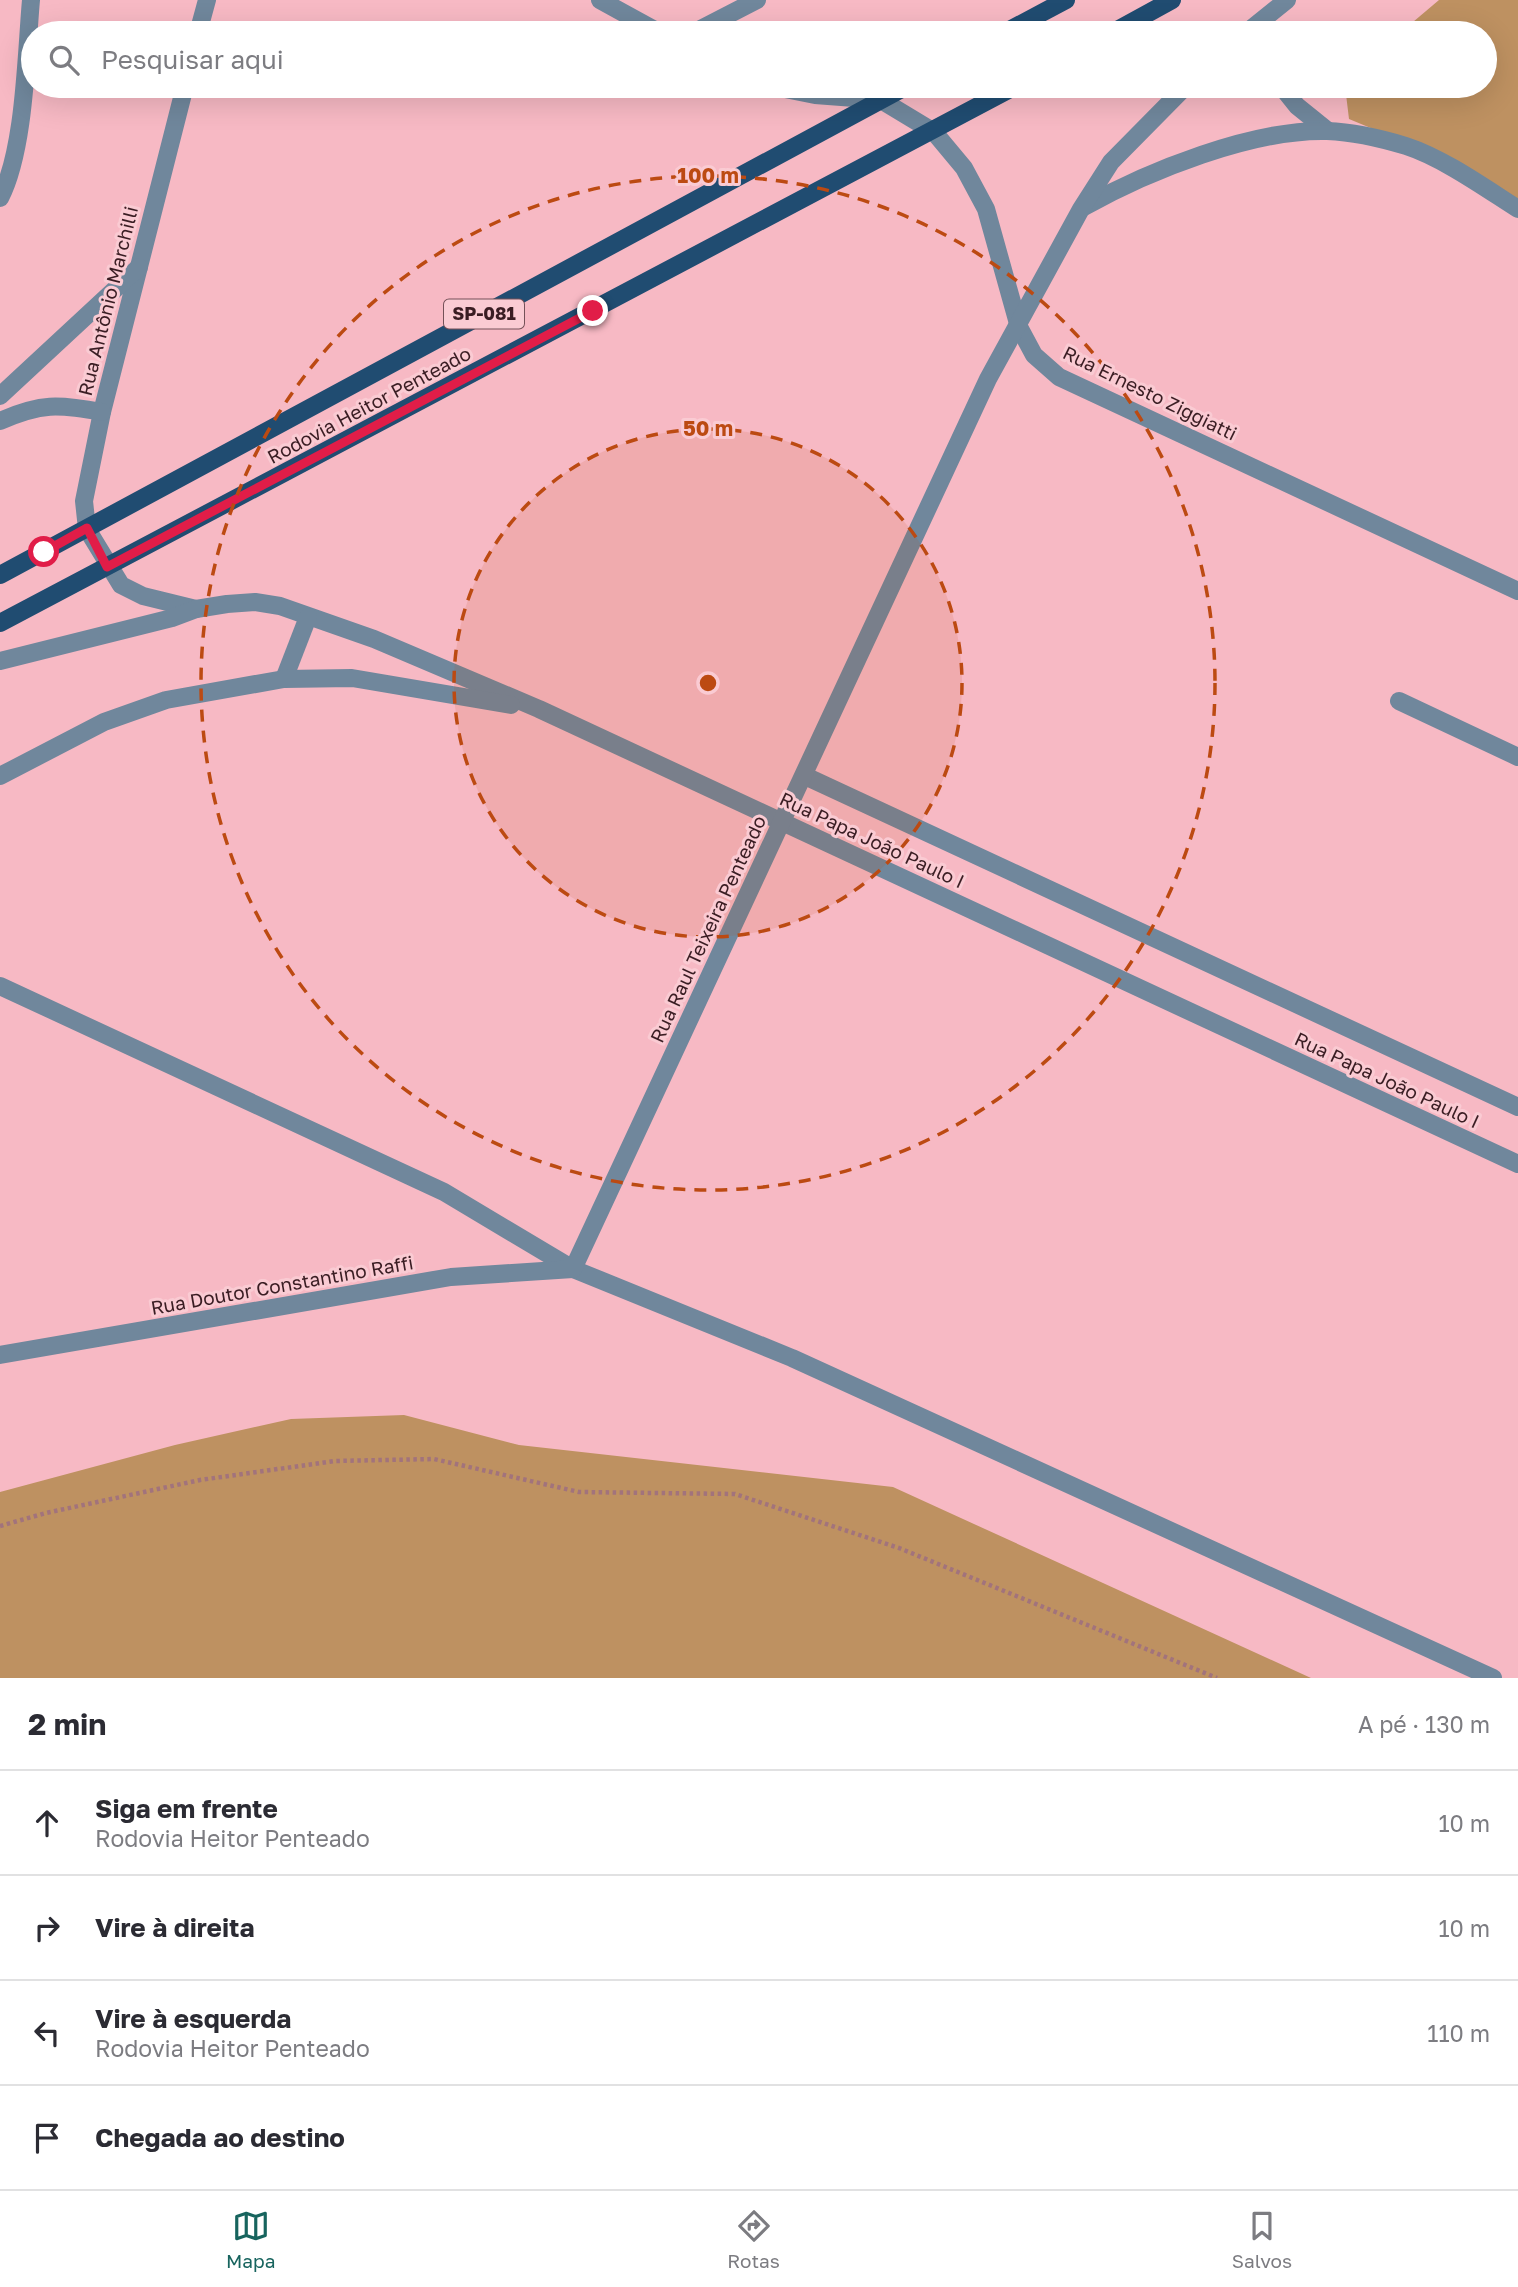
<!DOCTYPE html>
<html lang="pt">
<meta charset="utf-8">
<style>
:root{--surface:#fff;--page:#f7f7f7;--text:#2b2b33;--muted:#7c7c81;--line:#e1e1e2;--accent:#17645e}
body{margin:0;font-family:"Golos Text",sans-serif;background:var(--page);color:var(--text)}
.stop{position:absolute;width:21px;height:21px;margin:-16px;border:5px solid #e11d48;border-radius:50%;background:#fff}
.stop.end{background:#e11d48;border-color:#fff;box-shadow:0 2px 7px #0008}
.list{margin:0;padding:0;list-style:none}
h2{display:flex;justify-content:space-between;align-items:center;height:91px;margin:0;padding:0 28px;font-size:30px}
h2 small{font-size:23px;font-weight:400;color:var(--muted)}
.list li{display:grid;grid-template-columns:46px 1fr auto;gap:21px;align-items:center;box-sizing:border-box;height:105px;padding:0 28px;border-top:2px solid var(--line)}
.list b{display:block;font-size:26px;white-space:nowrap}
.list p{margin:0;font-size:23px;white-space:nowrap;color:var(--muted)}
.list em{font-size:23px;font-style:normal;color:var(--muted)}
.icon{flex:none;width:38px;height:38px;fill:none;stroke:currentColor;stroke-width:2;stroke-linecap:round;stroke-linejoin:round}
.map{position:relative;flex:none;width:1518px;height:1678px;overflow:hidden}
.search{position:absolute;background:var(--surface);box-shadow:0 7px 28px #0002;left:21px;right:21px;top:21px;height:77px;display:flex;align-items:center;gap:18px;box-sizing:border-box;padding:0 24px;border-radius:38px;color:var(--muted);font-size:26px}
.sheet{height:511px;background:var(--surface)}
nav{display:flex;justify-content:space-around;align-items:center;box-sizing:border-box;height:98px;border-top:2px solid var(--line);background:var(--surface);font-size:19px;color:var(--muted)}
nav a{display:grid;justify-items:center;gap:4px}
nav .on{color:var(--accent)}
.map>svg:first-child{display:block}
.green{fill:#be9161}
.lines{fill:none;stroke-linecap:round;stroke-linejoin:round}
.path{stroke:#a2737c;stroke-width:4.5;stroke-dasharray:3.5 3.5;stroke-linecap:butt}
.minor{stroke:#70879c;stroke-width:18}
.major{stroke:#204c71;stroke-width:18}
.route{stroke:#e11d48;stroke-width:9}
.ring{fill:none;stroke:#bc4a12;stroke-width:3.5;stroke-dasharray:12 9}
.labels{text-anchor:middle;stroke-width:6;stroke-linejoin:round;paint-order:stroke}
.shield{fill:#facbd3;stroke:#745158;stroke-width:2}
.shield-label{font-size:18px;font-weight:bold;fill:#3a1d23}
.street-label{font-size:19px;fill:#3a1d23;stroke:#facbd3}
.centre{fill:#bc4a12;stroke:#facbd3;stroke-width:3.5}
.ring-label{font-size:21px;text-anchor:middle;font-weight:bold;fill:#bc4a12;stroke:#facbd3;stroke-width:6;stroke-linejoin:round;paint-order:stroke}
</style>
<div class="map">
<svg width="1518" height="1678" viewBox="0 0 1518 1678">
<rect width="100%" height="100%" fill="#f7b9c4"/>
<g class="green">
<path d="M1439,0h79v200l-87,-47 -82,-34 -4,-33h140v-53h-85z"/>
<path d="M404,1415l115,30 374,42 418,191h-1311v-186l175,-47 116,-26z"/>
</g>
<g class="lines">
<path class="path" d="M0,1526l46,-13 154,-33 135,-19 99,-2 145,33 156,2 164,54 318,130"/>
<g class="minor">
<path d="M600,0l60,33"/>
<path d="M198,33l9,-33"/>
<path d="M693,33l64,-33"/>
<path d="M1246,33l41,-33"/>
<path d="M185,86l-83,326 -18,89 3,28 34,56 22,11 53,13"/>
<path d="M770,86l45,9 66,5 53,32 30,36 22,41 33,118 15,28 25,22 459,214"/>
<path d="M1281,86l16,20 31,25"/>
<path d="M0,198c25,-48 26,-143 31,-198"/>
<path d="M1084,207c64,-36 169,-78 243,-76 24,1 56,8 79,15 37,12 79,42 112,63"/>
<path d="M0,396l139,-129"/>
<path d="M0,421c41,-18 58,-17 102,-9"/>
<path d="M0,661l172,-43 24,-9 31,-5 28,-2 25,4 94,33 165,70 979,455"/>
<path d="M284,679l24,-62"/>
<path d="M1399,701l119,56"/>
<path d="M0,776l104,-54 62,-22 118,-21 68,-1 159,27"/>
<path d="M805,776l713,331"/>
<path d="M0,986l444,206 129,77 219,89 701,320"/>
<path d="M0,1355l451,-78 122,-8 415,-890 93,-170 30,-47 75,-76"/>
</g>
<g class="major">
<path d="M1004,33l62,-33"/>
<path d="M1112,33l60,-33"/>
<path d="M0,575l907,-489"/>
<path d="M0,623l1016,-537"/>
</g>
</g>
<g class="lines">
<path class="route" d="M44,552l43,-24 20,39 486,-256"/>
</g>
<circle cx="708" cy="683" r="254" fill="#bc4a12" fill-opacity=".12"/>
<g class="ring">
<circle cx="708" cy="683" r="254"/>
<circle cx="708" cy="683" r="507"/>
</g>
<g class="labels">
<rect class="shield" x="444" y="299.5" width="80" height="29" rx="5"/>
<g class="shield-label">
<text x="484" y="320">SP-081</text>
</g>
<g class="street-label">
<text transform="translate(108 301) rotate(-76)" y="7">Rua Antônio Marchilli</text>
<text transform="translate(1150 393) rotate(26)" y="7">Rua Ernesto Ziggiatti</text>
<text transform="translate(369 405) rotate(-28)" y="7">Rodovia Heitor Penteado</text>
<text transform="translate(872 840) rotate(25)" y="7">Rua Papa João Paulo I</text>
<text transform="translate(708 929) rotate(-65)" y="7">Rua Raul Teixeira Penteado</text>
<text transform="translate(1387 1080) rotate(25)" y="7">Rua Papa João Paulo I</text>
<text transform="translate(282 1285) rotate(-10)" y="7">Rua Doutor Constantino Raffi</text>
</g>
</g>
<circle cx="708" cy="683" r="10" class="centre"/>
<g class="ring-label">
<text x="708" y="183">100 m</text>
<text x="708" y="436">50 m</text>
</g>
</svg>
<div class="stop" style="left:44px;top:552px"></div>
<div class="stop end" style="left:593px;top:311px"></div>
<div class="search"><svg class="icon" aria-label="search" viewBox="0 0 24 24"><circle cx="10" cy="10" r="6"/><path d="M15 15l6 6"/></svg>Pesquisar aqui</div>
</div>
<section class="sheet">
<h2>2 min<small>A pé · 130 m</small></h2>
<ul class="list">
<li><svg class="icon" aria-label="ahead" viewBox="0 0 24 24"><path d="M12 20V5M6 11l6-6 6 6"/></svg><div><b>Siga em frente</b><p>Rodovia Heitor Penteado</p></div><em>10 m</em></li>
<li><svg class="icon" aria-label="right" viewBox="0 0 24 24"><path d="M7 20v-9h11M14 6l5 5-5 5"/></svg><div><b>Vire à direita</b></div><em>10 m</em></li>
<li><svg class="icon" aria-label="left" viewBox="0 0 24 24"><path d="M17 20v-9H6M10 6l-5 5 5 5"/></svg><div><b>Vire à esquerda</b><p>Rodovia Heitor Penteado</p></div><em>110 m</em></li>
<li><svg class="icon" aria-label="arrive" viewBox="0 0 24 24"><path d="M6 21V4h12l-3 4 3 4H6"/></svg><div><b>Chegada ao destino</b></div></li>
</ul>
</section>
<nav>
<a class="on"><svg class="icon" aria-label="map" viewBox="0 0 24 24"><path d="M3 6l6-2 6 2 6-2v14l-6 2-6-2-6 2zM9 4v14M15 6v14"/></svg>Mapa</a>
<a><svg class="icon" aria-label="directions" viewBox="0 0 24 24"><path d="M12 3l9 9-9 9-9-9zM9 14v-3h6M13 9l2 2-2 2"/></svg>Rotas</a>
<a><svg class="icon" aria-label="saved" viewBox="0 0 24 24"><path d="M7 4h10v16l-5-4-5 4z"/></svg>Salvos</a>
</nav>
